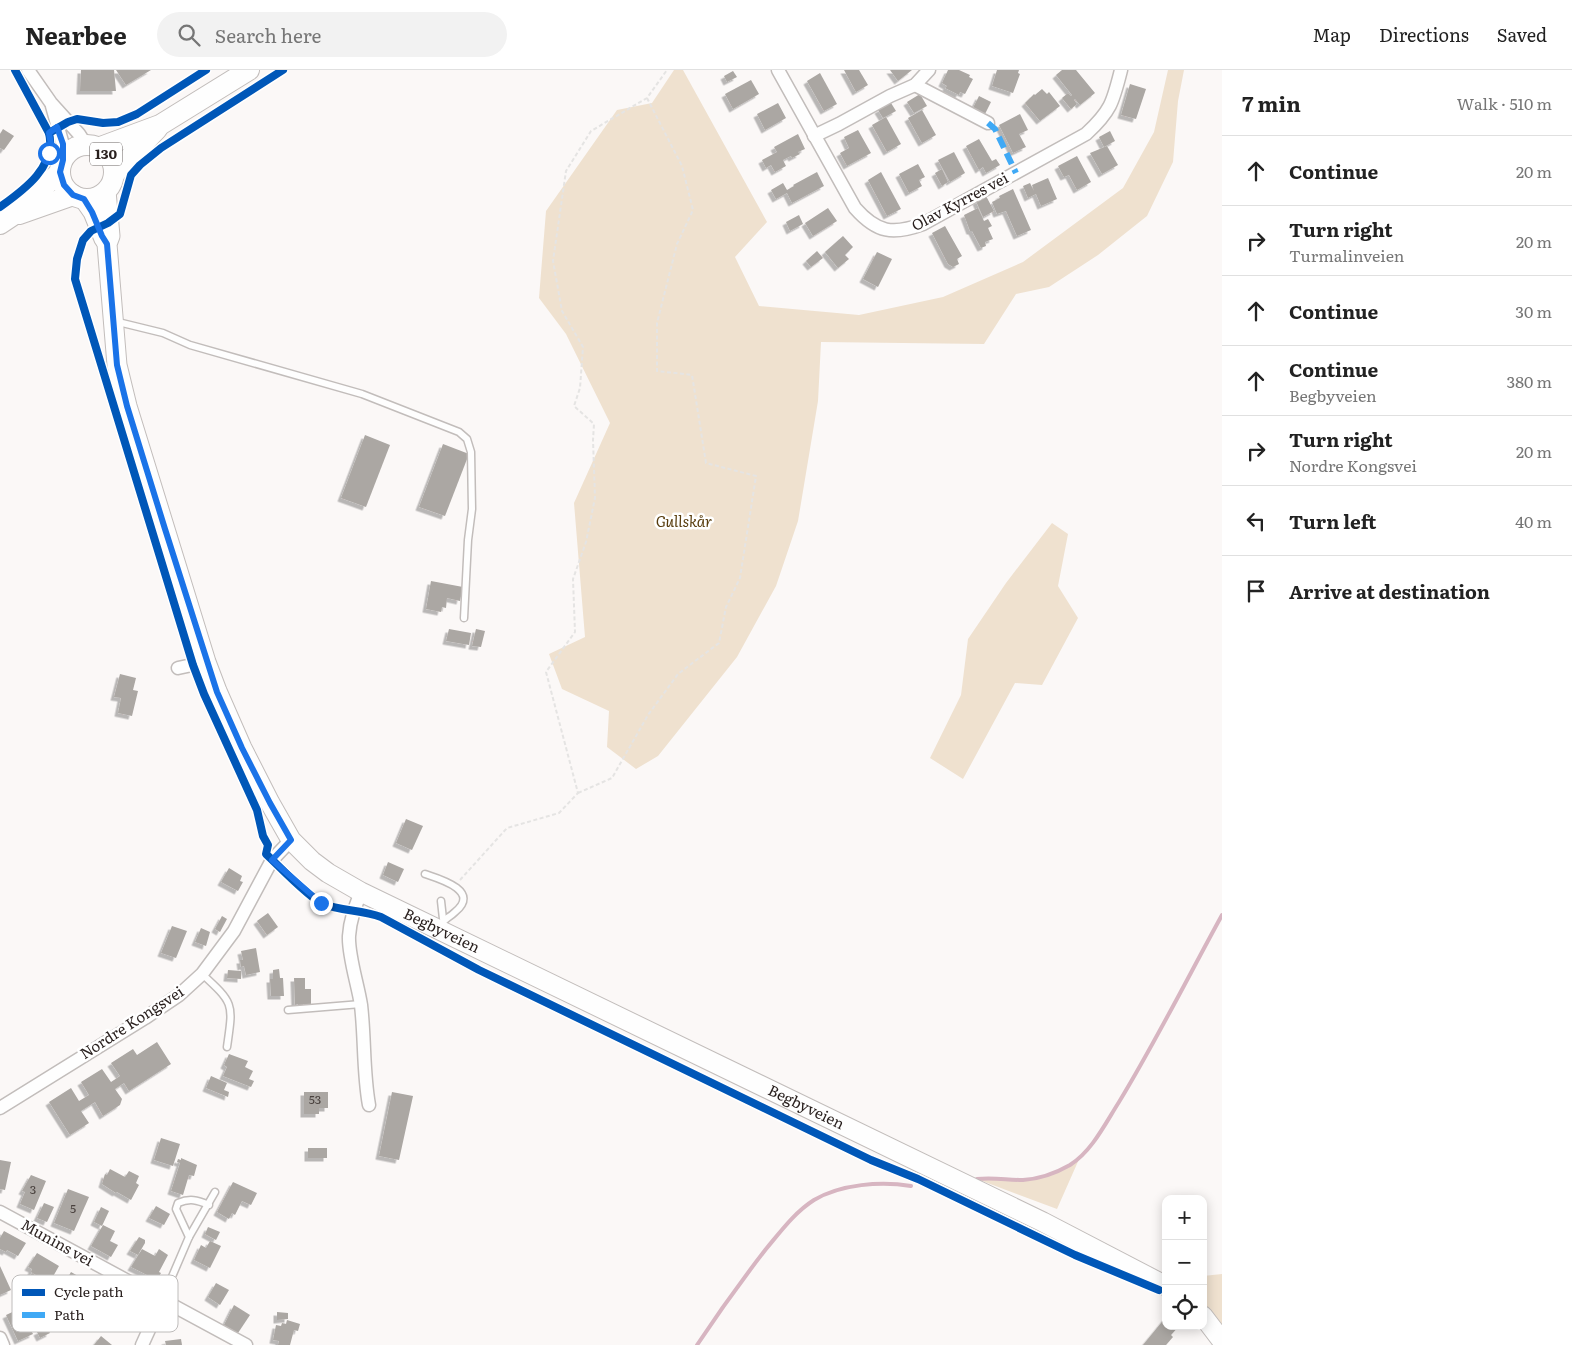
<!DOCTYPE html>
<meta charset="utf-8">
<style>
:root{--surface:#fff;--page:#f2f2f2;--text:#222;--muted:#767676;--line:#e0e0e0}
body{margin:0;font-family:Literata,serif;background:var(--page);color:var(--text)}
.controls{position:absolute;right:15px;bottom:15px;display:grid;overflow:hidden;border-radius:10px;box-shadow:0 2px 12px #0003}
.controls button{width:45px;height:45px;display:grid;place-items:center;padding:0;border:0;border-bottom:1px solid var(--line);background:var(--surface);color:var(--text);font:25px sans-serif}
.stop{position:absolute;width:15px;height:15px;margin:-11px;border:4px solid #1a73e8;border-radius:50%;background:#fff}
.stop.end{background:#1a73e8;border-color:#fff;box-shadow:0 1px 5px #0008}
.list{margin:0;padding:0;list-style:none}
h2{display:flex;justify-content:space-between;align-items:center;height:65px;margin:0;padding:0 20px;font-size:21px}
h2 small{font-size:16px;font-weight:400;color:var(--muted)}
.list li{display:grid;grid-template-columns:32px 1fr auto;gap:15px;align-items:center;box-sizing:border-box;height:70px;padding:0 20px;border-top:1px solid var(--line)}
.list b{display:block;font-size:19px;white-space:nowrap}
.list p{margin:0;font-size:16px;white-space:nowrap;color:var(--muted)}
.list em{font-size:16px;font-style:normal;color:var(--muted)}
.icon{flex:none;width:28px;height:28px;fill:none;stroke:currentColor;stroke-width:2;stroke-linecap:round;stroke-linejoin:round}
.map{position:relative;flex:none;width:1222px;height:1275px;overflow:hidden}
header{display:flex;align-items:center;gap:30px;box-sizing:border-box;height:70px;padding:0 25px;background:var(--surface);border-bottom:1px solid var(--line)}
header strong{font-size:24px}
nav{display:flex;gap:28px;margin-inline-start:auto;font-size:18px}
.search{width:350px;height:45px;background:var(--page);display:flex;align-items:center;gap:12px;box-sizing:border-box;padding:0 18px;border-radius:28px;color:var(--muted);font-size:19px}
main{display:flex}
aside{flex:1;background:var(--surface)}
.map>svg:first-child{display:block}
.green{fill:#efe1cf}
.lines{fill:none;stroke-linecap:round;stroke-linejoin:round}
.stream{stroke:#d7b5c1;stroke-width:4}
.building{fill:#aba7a3;filter:url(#shadow)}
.service-casing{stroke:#c2bdbb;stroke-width:9}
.minor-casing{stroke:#c2bdbb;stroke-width:15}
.secondary-casing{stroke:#c2bdbb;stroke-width:21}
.primary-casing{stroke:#c2bdbb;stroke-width:22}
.path{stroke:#e5e4e3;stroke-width:2;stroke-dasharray:4 2.5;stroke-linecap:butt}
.service{stroke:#fefefe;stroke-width:6}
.minor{stroke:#fefefe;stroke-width:12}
.secondary{stroke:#fefefe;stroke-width:19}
.primary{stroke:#fefefe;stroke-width:20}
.quiet{stroke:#3fa9f5;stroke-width:6;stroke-dasharray:12 6;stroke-linecap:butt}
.cycleway-casing{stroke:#fff;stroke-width:11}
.cycleway{stroke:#0057b8;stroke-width:8}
.route{stroke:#1a73e8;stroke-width:6}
.labels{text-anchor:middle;stroke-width:5;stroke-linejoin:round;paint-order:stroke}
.number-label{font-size:12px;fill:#49413e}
.shield{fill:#fff;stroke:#686261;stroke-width:1}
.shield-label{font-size:14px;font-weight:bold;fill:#281f1d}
.street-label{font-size:15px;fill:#281f1d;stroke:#fff}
.park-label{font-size:15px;font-style:italic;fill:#573b0b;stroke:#fff}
.key{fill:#fff;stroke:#bebcbb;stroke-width:1}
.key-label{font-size:14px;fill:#281f1d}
</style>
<header>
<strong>Nearbee</strong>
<div class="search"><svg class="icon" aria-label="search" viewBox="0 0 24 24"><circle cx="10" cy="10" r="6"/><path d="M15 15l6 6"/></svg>Search here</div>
<nav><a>Map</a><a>Directions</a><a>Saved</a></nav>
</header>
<main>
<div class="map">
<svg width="1222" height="1275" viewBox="0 0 1222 1275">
<defs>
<filter id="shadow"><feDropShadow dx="-3.5" dy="3.5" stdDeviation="0" flood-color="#0004"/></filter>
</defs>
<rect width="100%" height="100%" fill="#fbf8f7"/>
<g class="green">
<path d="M674,0h9l84,152 -32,35 24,49 100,9 84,-18 80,-35 100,-74 31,-56 14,-62h16l-6,31 -5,61 -26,54 -49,39 -49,32 -33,7 -32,50 -163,-2 -3,59 -20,120 -22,65 -39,71 -79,99 -22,13 -29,-22 2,-36 -47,-22 -13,-35 36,-17 -11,-134 36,-80 -44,-89 -27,-36 7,-87 71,-101 35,-7z"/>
<path d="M1052,453l16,11 -10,52 20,32 -36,67 -27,-2 -52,96 -33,-21 31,-63 7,-56 38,-56z"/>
<path d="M1080,1087l-23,52 -80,-30c15,-2 29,1 44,1 21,0 42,-11 59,-23z"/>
<path d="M1222,1204v68l-19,-36v-30z"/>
</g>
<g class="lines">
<g class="stream">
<path d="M977,1109c16,-2 30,1 46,1 16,-1 33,-7 47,-15 22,-14 35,-41 49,-63 37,-61 69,-125 103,-187"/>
<path d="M697,1275c22,-33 45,-65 69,-96 15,-18 29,-37 48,-49 27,-16 67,-19 97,-14"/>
</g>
</g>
<g class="building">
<path d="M81,0h33l2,21h-36z"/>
<path d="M116,0h35l-25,15z"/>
<path d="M844,0h15l9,15 -12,7z"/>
<path d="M890,0h22l-14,11z"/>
<path d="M948,0h11l11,5 -1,2 4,2 -8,15 -5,-2 -1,3 -14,-7 2,-2 -5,-3z"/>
<path d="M997,0h22l-1,3 2,1 -7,19 -21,-7z"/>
<path d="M1062,0h14l19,23 -15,12 -5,-6 -1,1 3,4 -6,5 -9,-11 6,-5 3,3 1,-1 -16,-20z"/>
<path d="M733,1l4,6 -10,5 -3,-6z"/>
<path d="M820,3l17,31 -13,7 -17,-30z"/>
<path d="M751,10l8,14 -26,15 -8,-15z"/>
<path d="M1130,14l16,5 -10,30 -15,-4z"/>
<path d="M1042,19l5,5 2,-2 11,14 -20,15 -15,-18 9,-9 1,1z"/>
<path d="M920,24l7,12 -13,7 -7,-11z"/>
<path d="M979,26l12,6 -6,12 -12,-6z"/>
<path d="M778,33l8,15 -21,12 -8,-16z"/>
<path d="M891,33l5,8 -13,7 -5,-8z"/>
<path d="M922,40l14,25 -14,8 -14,-25z"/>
<path d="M1020,44l8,16 -9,4 7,13 -13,6 -14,-28z"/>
<path d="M886,47l15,27 -14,8 -15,-27z"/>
<path d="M3,59l11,7 -10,14 -4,-2v-14z"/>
<path d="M858,60l13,23 -24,13 -7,-13 9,-5 -5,-11z"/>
<path d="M1110,61l5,10 -11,6 -5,-10z"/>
<path d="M798,64l7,15 -7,3 2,2 -8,4 -1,-2 -8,4 3,6 -11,6 -4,-7 -5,3 -4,-8 15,-8 -3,-5z"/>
<path d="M979,69l13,22 4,-2 4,6 -14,8 -3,-6 -4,3 -13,-24z"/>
<path d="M1107,76l11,19 -16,9 -12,-21z"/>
<path d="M954,82l11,21 -15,9 -12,-22z"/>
<path d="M1077,86l14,26 -14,8 -8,-15 -5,2 -6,-11z"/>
<path d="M918,94l7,13 -6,3 3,6 -13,7 -10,-19z"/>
<path d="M942,99l6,13 -6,4 -7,-13z"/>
<path d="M817,102l7,14 -32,17 -5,-10 -11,6 -5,-9 12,-7 4,7 7,-4 -1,-1z"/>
<path d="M881,102l20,37 -14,7 -19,-36z"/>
<path d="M1048,108l9,21 -16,7 -5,-12 -8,4 -5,-12 7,-3 4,8 -2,-6z"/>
<path d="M1013,119l18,41 -14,6 -11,-25 -9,3 -5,-12 8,-4 -1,-2z"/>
<path d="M986,126l8,15 -11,6 -7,-16z"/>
<path d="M828,138l9,13 -24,15 -8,-13z"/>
<path d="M978,138l6,13 4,-2 4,7 -4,2 5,11 -8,3 1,4 -5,2 -9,-17h-2l-6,-16z"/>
<path d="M799,145l4,9 -13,7 -4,-9z"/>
<path d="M945,156l17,30 -5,3 2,5 -6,3 -5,-3 -16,-31z"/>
<path d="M843,166l10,11 -8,8 4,4 -11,9 -13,-16z"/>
<path d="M817,181l6,7 -12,9 -5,-6z"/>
<path d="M877,182l15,7 -14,28 -15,-8z"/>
<path d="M365,365l25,10 -24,62 -25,-9z"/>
<path d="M443,374l26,10 -24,62 -26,-9z"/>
<path d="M431,511l32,6 -3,14 -13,-3 -1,10 -4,-1 -1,5 -15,-3z"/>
<path d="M449,559l22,4 -2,12 -23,-4z"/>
<path d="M476,559l9,2 -4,16 -9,-1z"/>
<path d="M120,604l16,4 -3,12 5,1 -6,25 -14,-3 3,-15 -7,-1z"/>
<path d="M406,749l17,7 -11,24 -16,-7z"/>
<path d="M388,792l16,7 -6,13 -15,-7z"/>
<path d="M229,798l13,8 -2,5 3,1 -5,9 -17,-9z"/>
<path d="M268,843l10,14 -11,8 -10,-14z"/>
<path d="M222,846l5,3 -7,13 -5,-3z"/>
<path d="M172,856l15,5 -11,27 -15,-5z"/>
<path d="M201,858l9,4 -4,14 -11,-4z"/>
<path d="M256,878l4,24 -14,3 -2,-9 -3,1 -1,-7h3l-2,-9z"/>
<path d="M279,899l1,9h3l1,18h-13l-1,-17h3v-9z"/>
<path d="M228,900l13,1v8l-14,-1z"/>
<path d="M294,908h11v11h6v15h-8l1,3h-6v-3l-3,1z"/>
<path d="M157,972l14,22 -42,27 -5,-8 -9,6 7,10 -2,6 -17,11 -8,-14 -14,9 8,12 -19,12 -21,-33 22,-14 8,13 10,-6 -8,-13 21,-13 9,13 9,-6 -9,-13 22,-14 4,6z"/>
<path d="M229,984l19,7 -3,6 8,4 -4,8 5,2 -3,6 -28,-11 4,-9 -3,-2z"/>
<path d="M211,1006l16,7 -3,7 5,2 -1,5 -22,-9z"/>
<path d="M304,1022h24v16h-9v6h-15z"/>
<path d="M392,1022l21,4 -14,64 -20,-4z"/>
<path d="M161,1068l19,6 -7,22 -19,-6z"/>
<rect x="308" y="1078" width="19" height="10"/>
<path d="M181,1088l16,7 -3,11 -5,-1 -6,20 -12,-4 9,-28 -3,-1 1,-3 3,1z"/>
<path d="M0,1090l11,2 -6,28 -5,-1z"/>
<path d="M110,1099l15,8 4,-6 10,5 -3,7 3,2 -8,15 -14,-8 -1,1 -14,-9 3,-10 2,1z"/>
<path d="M31,1105l15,6 -12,29 -14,-6 5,-12 -3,-1z"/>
<path d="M233,1112l24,11 -6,12 -9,-4 -7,14 -3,-2 -3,6 -12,-7z"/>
<path d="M68,1119l21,8 -15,34 -20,-8z"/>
<path d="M44,1133l10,4 -7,15 -10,-4z"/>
<path d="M156,1136l14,8 -6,11 -15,-7z"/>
<path d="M101,1137l8,4 -7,15 -8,-4z"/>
<path d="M103,1155l12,6 -5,10 8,4 -7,12 -20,-11z"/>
<path d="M208,1157l12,5 -4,8 -11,-6z"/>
<path d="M4,1161l22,12 -8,13 -11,-6 -1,2 -6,-3v-11z"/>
<path d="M139,1167l6,3v3l-7,12 -8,-4z"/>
<path d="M210,1171l11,5 -11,22 -16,-8 7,-15 5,3z"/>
<path d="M142,1179l13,7 4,-7 9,6 -9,17 2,1 -4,7 -26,-13z"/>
<path d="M37,1183l22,13 -8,14 -9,-5 -1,3 -10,-6 1,-3 -4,-2z"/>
<path d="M0,1196l11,24 -11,5z"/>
<path d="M71,1202l21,12 -10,17 -11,-7 -3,4 -9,-5z"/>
<path d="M33,1203l9,14 -7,4 -9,-13z"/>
<path d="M216,1213l13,7 -9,15 -12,-8z"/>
<path d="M234,1235l16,10 -12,18 -14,-8z"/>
<path d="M21,1238l9,20 5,-2v2l-4,2 2,4 -15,7 -12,-26z"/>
<path d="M277,1242l11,1v6l-11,1z"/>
<path d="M1166,1247v9h13l-8,9 2,2 -7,8h-23z"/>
<path d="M287,1250l13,4 -2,7 -4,-1 -4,15h-12l1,-4 -6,-1 3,-15 5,1 1,-3 4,1z"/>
<path d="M47,1257l3,6 -10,5 -3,-6z"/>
<path d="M101,1266l11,9h-18z"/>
<path d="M181,1269l1,6h-16l-1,-4z"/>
</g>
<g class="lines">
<defs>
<g id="service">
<path d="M114,251l49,12 27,12 172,49 97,38 8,7 4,13 1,57 -4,31 -4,78"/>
<path d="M425,804c15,5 56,17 30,38 -7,7 -11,6 -17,16"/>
<path d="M441,831l2,18"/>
<path d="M202,904c33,30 31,30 25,73"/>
<path d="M288,940l73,-6"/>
<path d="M189,1167l-13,-28 2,-6c12,-5 19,-3 31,2"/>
<path d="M162,1230l27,-63 26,-45"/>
</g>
<g id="minor">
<path d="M28,0l23,33 28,31 7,11"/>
<path d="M778,0l77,138c22,25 38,27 68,16l163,-90c25,-23 27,-32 35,-64"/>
<path d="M915,15l73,38"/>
<path d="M52,36l11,39v15"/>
<path d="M814,66l25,-12 51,-28 25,-11 14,-15"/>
<path d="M178,598l28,-6"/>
<path d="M361,822c-6,15 -11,28 -12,44 -1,19 9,49 12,69 4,34 2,67 8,100"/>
<path d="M0,1038l145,-90 34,-23 23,-21 32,-43 38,-71 19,-20"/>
<path d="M0,1142l246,133"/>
<path d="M0,1268l3,7"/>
<path d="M142,1275l20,-44"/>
</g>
<g id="secondary">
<path id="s1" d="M106,121l4,45 -3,8 10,121 10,41 79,256 11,29 25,57 28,55 21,37 21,21 16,12 33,19 682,330 123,64"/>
<path d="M84,129l9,13 11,27"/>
<path d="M1203,1246l19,25"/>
</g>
<g id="primary">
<circle cx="87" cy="102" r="27"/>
<path d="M98,78l62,-23 89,-55"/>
<path d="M114,104l43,-45"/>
<path d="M19,144l54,-19"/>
<path d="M0,154l12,-8 48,-44"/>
</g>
</defs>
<use href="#service" class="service-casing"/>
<use href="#minor" class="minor-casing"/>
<use href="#secondary" class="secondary-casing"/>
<use href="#primary" class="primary-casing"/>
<g class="path">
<path d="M578,723l34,-15 36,-63 30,-41 41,-31 7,-36 14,-29 16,-102 -50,-13 -14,-88 -35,-4v-48l20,-79 16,-34 -11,-44 -35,-68"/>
<path d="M460,810l47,-52 52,-15 19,-20 -32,-121 29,-40 -2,-53 13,-37 9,-44 -2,-58 1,-16 -20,-18 6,-18 3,-41 -21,-36 -9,-50 13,-90 25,-40 56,-33 20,-28"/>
</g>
<use href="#service" class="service"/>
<use href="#minor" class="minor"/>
<use href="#secondary" class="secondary"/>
<use href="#primary" class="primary"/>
<path class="quiet" d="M988,53l7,6 21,44"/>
<defs>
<g id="cycleway">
<path d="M15,0l34,63"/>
<path d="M283,0l-122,78 -21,17 -9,10 -11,39 -12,9 -17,8 -8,9 -6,19 -2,20 118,386 11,29 53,116 6,26 5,9 -2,9c12,11 44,45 57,50 18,7 39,6 58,13l98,53 392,190 47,19 157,76 84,35"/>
<path d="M0,137c24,-17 57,-41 49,-74l19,-11 9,-3 26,4 15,-1 19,-8 69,-44"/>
</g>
</defs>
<use href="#cycleway" class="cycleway-casing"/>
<use href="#cycleway" class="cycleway"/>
</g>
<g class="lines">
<path class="route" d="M49,83l2,-8 -2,-12 8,-6 6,17v16l-3,12 4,13 9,10 11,4 8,13 10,24 5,8 10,121 10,41 38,123 52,163 25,56 28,55 21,37 -19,20 49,43"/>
</g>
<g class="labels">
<g class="number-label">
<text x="315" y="1034">53</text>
<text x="33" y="1124">3</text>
<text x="73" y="1143">5</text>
</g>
<rect class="shield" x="90" y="72.5" width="32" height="23" rx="4"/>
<g class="shield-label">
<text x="106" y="89">130</text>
</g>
<g class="street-label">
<text transform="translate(960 132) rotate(-28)" y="5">Olav Kyrres vei</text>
<text dy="5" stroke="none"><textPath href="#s1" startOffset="860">Begbyveien</textPath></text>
<text transform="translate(132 953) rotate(-33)" y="5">Nordre Kongsvei</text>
<text dy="5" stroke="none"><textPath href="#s1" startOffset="1265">Begbyveien</textPath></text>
<text transform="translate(57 1173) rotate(29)" y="5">Munins vei</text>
</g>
<g class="park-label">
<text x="684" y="457">Gullskår</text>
</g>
</g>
<rect x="12" y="1205" width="166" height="57" rx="8" class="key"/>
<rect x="22" y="1219" width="23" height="7" fill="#0057b8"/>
<rect x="22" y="1242" width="23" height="6" fill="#3fa9f5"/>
<g class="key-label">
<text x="54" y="1227">Cycle path</text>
<text x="54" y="1250">Path</text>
</g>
</svg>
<div class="controls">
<button>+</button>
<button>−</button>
<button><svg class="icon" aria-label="locate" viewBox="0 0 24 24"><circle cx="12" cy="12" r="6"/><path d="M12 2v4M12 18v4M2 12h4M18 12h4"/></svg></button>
</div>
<div class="stop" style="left:49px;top:83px"></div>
<div class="stop end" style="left:321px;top:833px"></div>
</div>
<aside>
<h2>7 min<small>Walk · 510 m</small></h2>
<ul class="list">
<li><svg class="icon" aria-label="ahead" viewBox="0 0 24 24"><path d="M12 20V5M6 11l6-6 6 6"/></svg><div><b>Continue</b></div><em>20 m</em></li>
<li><svg class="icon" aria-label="right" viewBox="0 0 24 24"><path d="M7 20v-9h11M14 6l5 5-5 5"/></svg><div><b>Turn right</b><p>Turmalinveien</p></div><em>20 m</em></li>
<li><svg class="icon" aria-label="ahead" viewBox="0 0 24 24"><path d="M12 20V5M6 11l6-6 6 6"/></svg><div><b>Continue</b></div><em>30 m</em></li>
<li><svg class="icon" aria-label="ahead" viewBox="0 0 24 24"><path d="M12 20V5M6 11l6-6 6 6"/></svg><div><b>Continue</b><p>Begbyveien</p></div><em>380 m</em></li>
<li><svg class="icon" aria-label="right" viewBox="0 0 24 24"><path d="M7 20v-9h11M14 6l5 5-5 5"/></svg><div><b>Turn right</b><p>Nordre Kongsvei</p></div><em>20 m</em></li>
<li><svg class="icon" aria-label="left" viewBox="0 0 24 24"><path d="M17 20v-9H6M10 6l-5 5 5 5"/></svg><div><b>Turn left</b></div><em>40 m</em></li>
<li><svg class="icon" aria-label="arrive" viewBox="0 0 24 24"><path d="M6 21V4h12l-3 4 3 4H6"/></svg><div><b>Arrive at destination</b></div></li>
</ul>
</aside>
</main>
